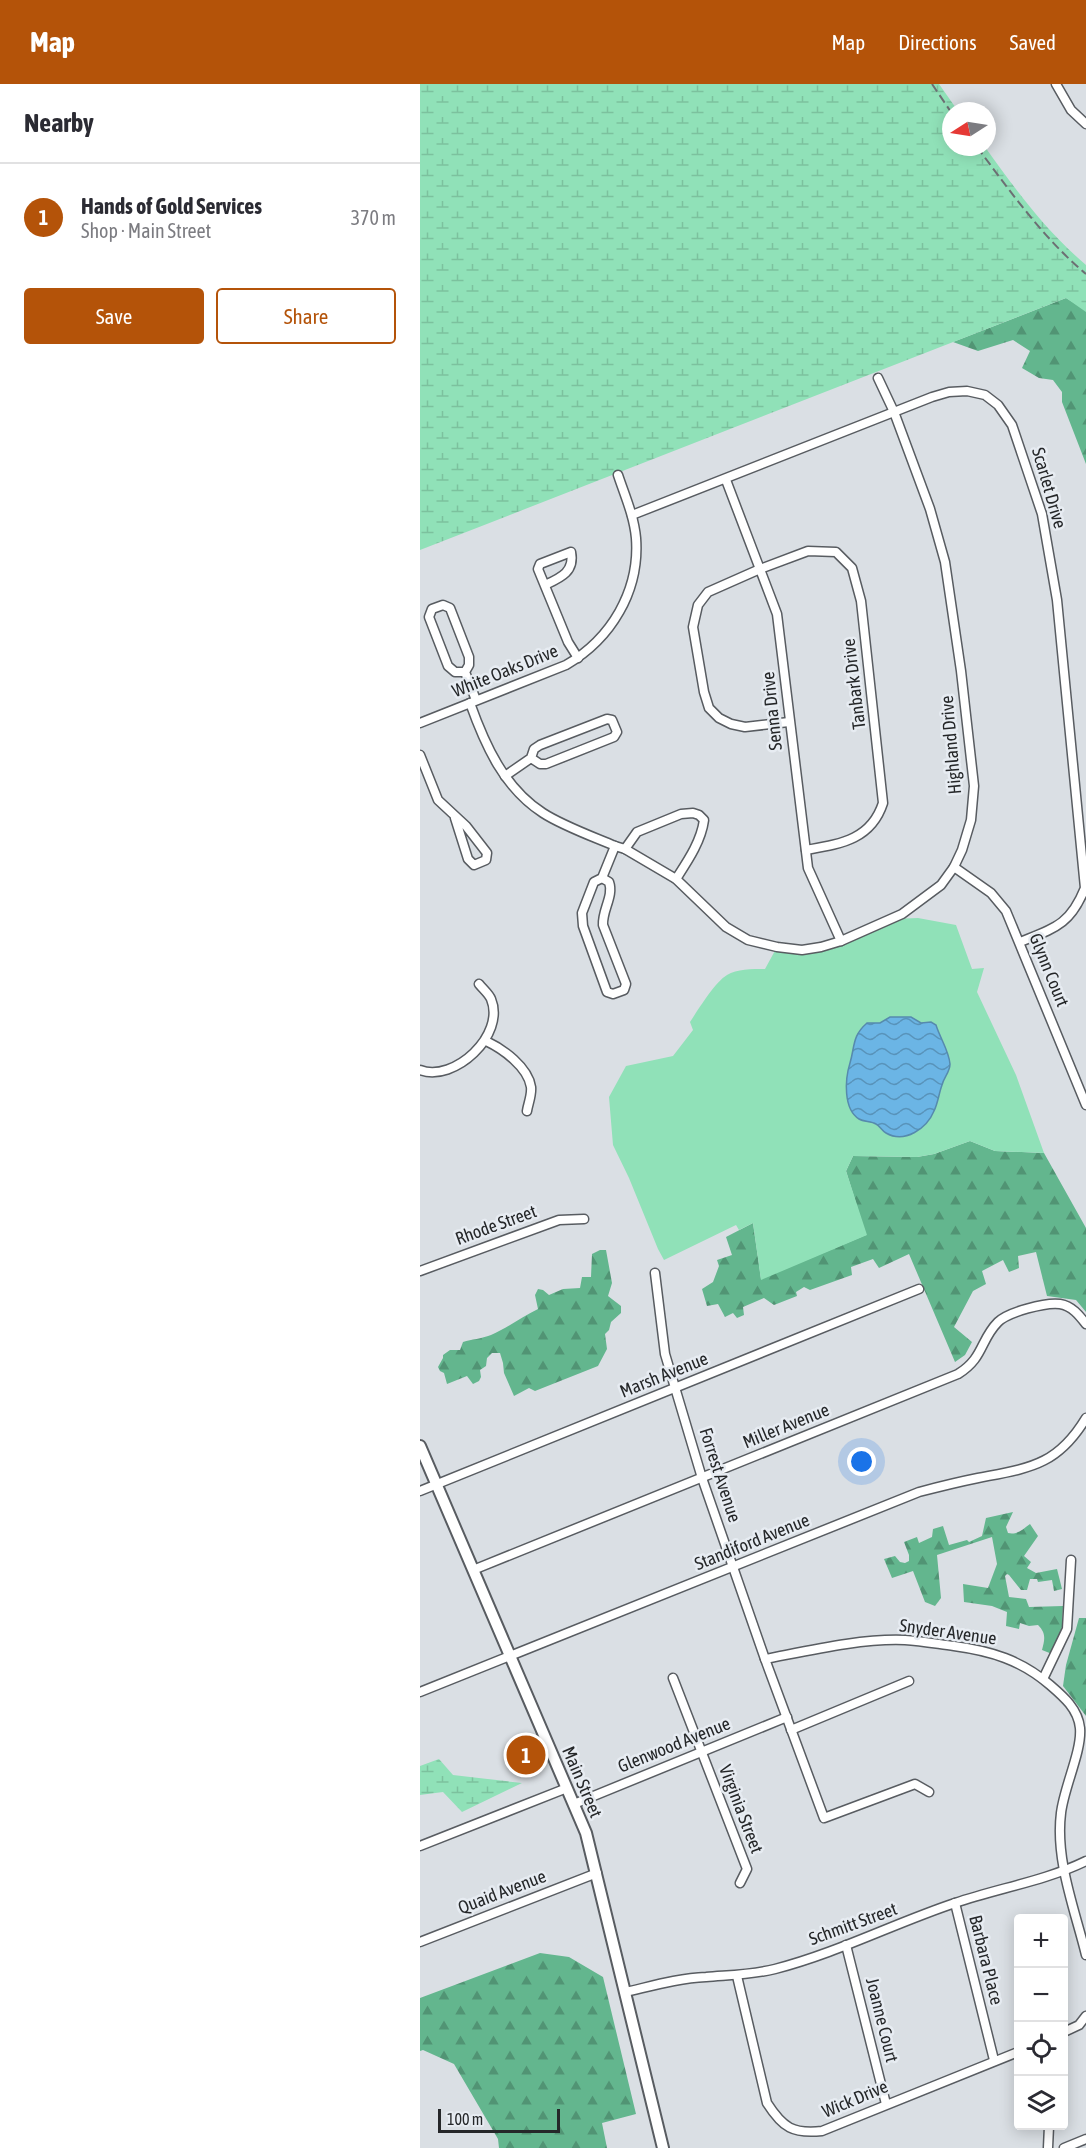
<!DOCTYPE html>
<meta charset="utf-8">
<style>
:root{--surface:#fff;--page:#f2f2f3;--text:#2b2b33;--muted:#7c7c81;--line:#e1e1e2;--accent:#b45309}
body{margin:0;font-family:"Asap Condensed",sans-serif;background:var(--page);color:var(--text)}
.controls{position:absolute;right:18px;bottom:18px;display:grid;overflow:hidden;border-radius:6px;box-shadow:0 3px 15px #0003}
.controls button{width:54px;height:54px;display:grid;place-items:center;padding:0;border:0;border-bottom:2px solid var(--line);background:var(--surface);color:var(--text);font:30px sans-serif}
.compass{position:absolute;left:522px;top:18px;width:54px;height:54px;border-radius:50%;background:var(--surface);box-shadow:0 3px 15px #0003;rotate:258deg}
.scale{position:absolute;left:18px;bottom:15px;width:122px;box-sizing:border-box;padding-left:6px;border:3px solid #252729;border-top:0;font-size:16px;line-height:21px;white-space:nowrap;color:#252729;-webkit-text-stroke:4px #e7ecf2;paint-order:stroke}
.you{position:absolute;left:442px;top:1378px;width:21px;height:21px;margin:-15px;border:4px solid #fff;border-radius:50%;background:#1a73e8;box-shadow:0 0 0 9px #1a73e833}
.badge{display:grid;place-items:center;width:39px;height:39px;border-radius:50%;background:var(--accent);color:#fff;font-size:20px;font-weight:700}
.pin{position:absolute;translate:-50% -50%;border:3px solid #fff;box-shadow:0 2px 6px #0006}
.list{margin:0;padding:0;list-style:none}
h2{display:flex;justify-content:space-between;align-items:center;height:78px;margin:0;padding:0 24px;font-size:26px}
h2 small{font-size:20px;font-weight:400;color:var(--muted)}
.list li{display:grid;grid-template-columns:39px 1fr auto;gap:18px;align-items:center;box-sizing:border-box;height:108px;padding:0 24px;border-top:2px solid var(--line)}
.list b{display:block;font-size:22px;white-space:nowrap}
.list p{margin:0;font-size:20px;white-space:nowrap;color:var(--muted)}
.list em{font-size:20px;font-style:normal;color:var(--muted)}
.actions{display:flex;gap:12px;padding:18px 24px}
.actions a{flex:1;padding:14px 0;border:2px solid var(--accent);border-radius:6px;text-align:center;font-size:21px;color:var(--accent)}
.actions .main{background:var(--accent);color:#fff}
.icon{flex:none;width:33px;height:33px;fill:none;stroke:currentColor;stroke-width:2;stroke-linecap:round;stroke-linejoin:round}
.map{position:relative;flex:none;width:666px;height:2064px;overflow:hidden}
header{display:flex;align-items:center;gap:36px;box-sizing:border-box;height:84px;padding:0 30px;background:var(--accent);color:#fff}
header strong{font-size:28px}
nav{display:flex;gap:33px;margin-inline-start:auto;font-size:21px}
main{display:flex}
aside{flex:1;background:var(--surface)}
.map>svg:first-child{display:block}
.forest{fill:url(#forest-firs)}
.wetland{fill:url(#wetland-marsh)}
.green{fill:#90e1b8}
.water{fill:url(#water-waves);stroke:#568aad;stroke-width:1.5}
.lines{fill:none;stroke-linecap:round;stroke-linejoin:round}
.street-casing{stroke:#585c61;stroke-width:11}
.secondary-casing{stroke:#585c61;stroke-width:14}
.street{stroke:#fff;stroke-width:8}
.secondary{stroke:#fff;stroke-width:10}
.rail{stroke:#6c6f73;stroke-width:2;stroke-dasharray:9 4.5;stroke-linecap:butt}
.labels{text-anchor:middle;stroke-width:5;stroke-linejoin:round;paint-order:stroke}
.street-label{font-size:18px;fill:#252729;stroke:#e7ecf2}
</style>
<header>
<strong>Map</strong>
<nav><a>Map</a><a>Directions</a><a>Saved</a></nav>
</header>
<main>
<aside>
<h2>Nearby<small></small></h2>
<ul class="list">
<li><span class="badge">1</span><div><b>Hands of Gold Services</b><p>Shop · Main Street</p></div><em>370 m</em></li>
</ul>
<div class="actions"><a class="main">Save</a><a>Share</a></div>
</aside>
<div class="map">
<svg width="666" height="2064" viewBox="0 0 666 2064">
<defs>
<pattern id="forest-firs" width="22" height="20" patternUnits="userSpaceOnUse" patternTransform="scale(1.5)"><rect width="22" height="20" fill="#63b68e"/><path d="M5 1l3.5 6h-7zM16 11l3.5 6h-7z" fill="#519474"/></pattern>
<pattern id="wetland-marsh" width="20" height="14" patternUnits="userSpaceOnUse" patternTransform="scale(1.5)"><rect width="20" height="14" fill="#90e1b8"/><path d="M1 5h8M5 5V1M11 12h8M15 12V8" fill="none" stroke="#7cc19e"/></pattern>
<pattern id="water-waves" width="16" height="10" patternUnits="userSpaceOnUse" patternTransform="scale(1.5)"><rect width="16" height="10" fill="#6bb5e5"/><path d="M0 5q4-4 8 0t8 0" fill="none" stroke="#5893ba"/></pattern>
</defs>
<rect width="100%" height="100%" fill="#dadfe4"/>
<g class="forest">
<path d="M646,214l20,12v154l-24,-62v-10l-9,-12 -14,-2 -17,-10 8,-17 -17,-11 -35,11 -25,-9z"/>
<path d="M550,1057l25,10 49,2 42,75v84l-10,-12 -29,-4 -11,-44 -18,4 1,12 -10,4 -6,-12 -21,11 4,13 -13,7 -19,36 18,15 -7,13 -10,7 -46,-108 -30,14 -6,-9 -22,8 1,8 -42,15 -6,-3 -8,5 1,4 -23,9 -10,-7 -21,9 1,8 -7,3 -4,-5 -8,4 -7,-13 -11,2 -5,-17 11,-7 6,-16 -2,-6 15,-5 -6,-18 27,-14 8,56 105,-44 -20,-64 7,-15 64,1 17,-3z"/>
<path d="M180,1166h6l6,33 -4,13 13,10v7l-10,9 -2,8 -4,4 2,15 -9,17 -63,25 -6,-3 -15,8 -10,-23 -1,-10 -3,-10h-8l-5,5 -1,8 -6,4 1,7 -2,4 -6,3 -6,-8 -20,8 -3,-11 -4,-2 -2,-4 5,-9v-3l7,-5h10l3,-8c9,-3 18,-3 28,-7 16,-7 31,-18 47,-26l-3,-14 3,-6 5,1 6,5 14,-6 17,-1 2,-11h9l1,-23z"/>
<path d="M593,1428l-7,15 2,6c9,2 14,-3 22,-9l8,12 -14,20 7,6 -4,6 9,5 21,-4 5,20 -8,2 -2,-11 -14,2 -1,-3h-7l-3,11h-6l-12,-15 -2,-1 -2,2 4,21 17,2 3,8 34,-1 -1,21 -10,27 -10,-4c3,-11 4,-17 -4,-25l-9,1 -9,-3 -1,6 -13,-3 1,-14 -15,-6 -28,-4 -1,-18 25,4 9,-24 -5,-27 -55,18 4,43 -6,8 -10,-4 -12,-31 -21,7 -8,-19 11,-3 5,6 5,1 4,-2v-6l-5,-13 13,-5 2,6 13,-6 1,-8 10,-3 6,19 18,-5 2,2 13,-6 4,-18z"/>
<path d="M659,1534h7v98l-23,-30 3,-21z"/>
<path d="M120,1869l29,4 34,20 33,137 -34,9 5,25h-108l-1,-9 -44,-75 -31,-14 -3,1v-53z"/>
</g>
<g class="wetland">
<path d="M0,0h519l19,27h-7v36h34c30,42 61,84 101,118v47l-20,-14 -646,252z"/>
<path d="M19,1675l14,16 69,8 -60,29 -19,-20 -23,3v-29z"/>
</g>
<path class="green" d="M498,834l38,7 16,44 12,-1 -7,24 39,83 28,78 -49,-2 -25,-10 -36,13 -17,3 -64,-1 -7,15 21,64 -106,45 -8,-57 -14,7 -3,-5 -72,35 -6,-11 -29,-71 -16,-33 -4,-48 17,-31 47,-10 20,-26 -3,-8c8,-12 25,-40 37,-47 10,-6 26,-6 38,-6l12,-22h44l70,-28z"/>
<path class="water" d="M470,933h21l10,6 10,-1 5,3c4,13 13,26 14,39 0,8 -6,13 -8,21 -3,8 -4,18 -8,26 -7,17 -29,33 -48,22 -4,-2 -6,-7 -10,-9 -5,-3 -12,-2 -17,-5 -16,-10 -14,-40 -9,-56 5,-17 2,-27 17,-40h13z"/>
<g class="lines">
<defs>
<g id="street">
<path d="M636,0l15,26 15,14"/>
<path d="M306,396l51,134 31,254 33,73"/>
<path d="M212,431l300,-118 17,-5 18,-1 18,4 13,10 14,20 30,89 15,86 28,288c-15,37 -30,40 -65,54"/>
<path d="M125,501c15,-7 30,-13 26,-33l-31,12 -2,5 30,73 10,16"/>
<path d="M45,588h-10l-7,-6 -19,-49 3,-8 11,-4 7,3 19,49v8l-4,7 11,28"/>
<path d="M50,619c15,42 34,85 73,110 20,13 51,24 72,33l10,3 51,30 50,48 22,13 29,7 25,3 19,-3 20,-6 61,-27 39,-29 13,-18 8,-17 9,-30 3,-34 -13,-115 -16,-109 -15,-53 -36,-97 -16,-34"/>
<path d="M369,638l-44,5 -14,-3 -12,-6 -10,-10 -5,-16 -11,-65 5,-22 10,-13 52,-23 48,-18 28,1 16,16 9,33 22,202c-12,37 -43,41 -77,47"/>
<path d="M0,639l146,-58c45,-26 74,-74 70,-127 -2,-22 -11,-42 -18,-63"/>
<path d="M0,671l18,45 28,26 21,27 -1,7 -12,5 -6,-6 -13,-41"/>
<path d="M85,692l26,-18 9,6h6l68,-27 3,-5 -5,-12 -5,-1 -67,26 -6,4 -3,9"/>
<path d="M205,765l12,-17 44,-18 12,-1 6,2 5,5c-3,22 -17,42 -28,59"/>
<path d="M534,783l37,26 15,18 80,194"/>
<path d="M182,794l7,4c5,14 -7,28 -6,43l23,59 -2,6 -11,4 -6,-2 -24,-66 -1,-13 12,-31 8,-4 13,-32"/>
<path d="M66,957c17,8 42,26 45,46 1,8 -3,17 -4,24"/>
<path d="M0,986c34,13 86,-35 71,-71 -2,-5 -8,-10 -12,-15"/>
<path d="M0,1187l139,-51 25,-1"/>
<path d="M235,1189l10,81 37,124 63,181 59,159 91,-34 14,8"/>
<path d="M0,1407l499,-202"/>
<path d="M53,1486l485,-196c26,-16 22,-34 40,-52 10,-10 48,-20 62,-18 12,2 19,11 26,20"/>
<path d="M345,1575c42,-8 97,-21 140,-19 16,1 33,4 49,6 37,5 67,14 96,39 14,12 28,24 30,43 2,23 -16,59 -19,85 -6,47 14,97 25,142"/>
<path d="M253,1594l74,191 -7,14"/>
<path d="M623,1595l24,-50 4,-69"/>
<path d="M0,1608l499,-200c19,-5 39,-10 59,-14 51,-10 79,-12 108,-60"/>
<path d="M371,1646l118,-49"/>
<path d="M154,1720l213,-87"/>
<path d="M0,1762l147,-58"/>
<path d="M535,1819l39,157"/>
<path d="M0,1858l177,-69"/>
<path d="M426,1861l40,159"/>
<path d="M317,1892l30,127c16,25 26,31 55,28l196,-79"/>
<path d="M206,1908c26,-6 53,-14 80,-15 24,-2 45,-2 69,-8 62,-16 120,-46 180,-66 44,-15 90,-22 131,-42"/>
<path d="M644,1948l15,-7 7,-9"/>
<path d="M628,2064l1,-22"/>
<path d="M644,2064l22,-9"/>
</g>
<path id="secondary" d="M0,1362l166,387 77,315"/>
</defs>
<use href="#street" class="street-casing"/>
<use href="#secondary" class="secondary-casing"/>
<use href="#street" class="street"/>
<use href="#secondary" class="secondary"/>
<g class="rail">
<path d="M512,0l19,28"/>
<path d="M557,63c33,44 66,91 109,127"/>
</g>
</g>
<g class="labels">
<g class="street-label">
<text transform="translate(629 404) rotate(74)" y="6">Scarlet Drive</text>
<text transform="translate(85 587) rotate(-22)" y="6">White Oaks Drive</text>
<text transform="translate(434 600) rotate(-97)" y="6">Tanbark Drive</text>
<text transform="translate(352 627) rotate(-96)" y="6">Senna Drive</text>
<text transform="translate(531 661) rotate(-95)" y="6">Highland Drive</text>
<text transform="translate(629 886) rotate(68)" y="6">Glynn Court</text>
<text transform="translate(76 1141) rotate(-20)" y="6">Rhode Street</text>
<text transform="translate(244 1291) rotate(-22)" y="6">Marsh Avenue</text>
<text transform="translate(366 1342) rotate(-22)" y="6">Miller Avenue</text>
<text transform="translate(300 1391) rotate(72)" y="6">Forrest Avenue</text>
<text transform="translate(332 1458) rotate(-22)" y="6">Standiford Avenue</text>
<text transform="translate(528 1548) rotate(8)" y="6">Snyder Avenue</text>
<text transform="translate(254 1661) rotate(-22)" y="6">Glenwood Avenue</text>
<text transform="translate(162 1698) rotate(67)" y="6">Main Street</text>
<text transform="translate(321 1725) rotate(69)" y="6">Virginia Street</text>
<text transform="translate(82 1808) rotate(-21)" y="6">Quaid Avenue</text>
<text transform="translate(433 1840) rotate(-20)" y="6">Schmitt Street</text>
<text transform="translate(566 1876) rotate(76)" y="6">Barbara Place</text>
<text transform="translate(462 1936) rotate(76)" y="6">Joanne Court</text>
<text transform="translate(435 2015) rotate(-23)" y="6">Wick Drive</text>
</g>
</g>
</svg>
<div class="controls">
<button>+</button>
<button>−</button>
<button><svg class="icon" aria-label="locate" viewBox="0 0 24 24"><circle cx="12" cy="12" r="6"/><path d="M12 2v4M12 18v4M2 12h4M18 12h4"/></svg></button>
<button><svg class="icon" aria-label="layers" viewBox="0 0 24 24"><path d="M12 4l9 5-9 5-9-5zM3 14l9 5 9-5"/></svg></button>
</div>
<svg class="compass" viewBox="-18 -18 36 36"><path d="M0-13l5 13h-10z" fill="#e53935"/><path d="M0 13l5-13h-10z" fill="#7c7c81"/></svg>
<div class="scale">100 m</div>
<div class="you"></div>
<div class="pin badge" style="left:106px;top:1671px">1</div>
</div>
</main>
